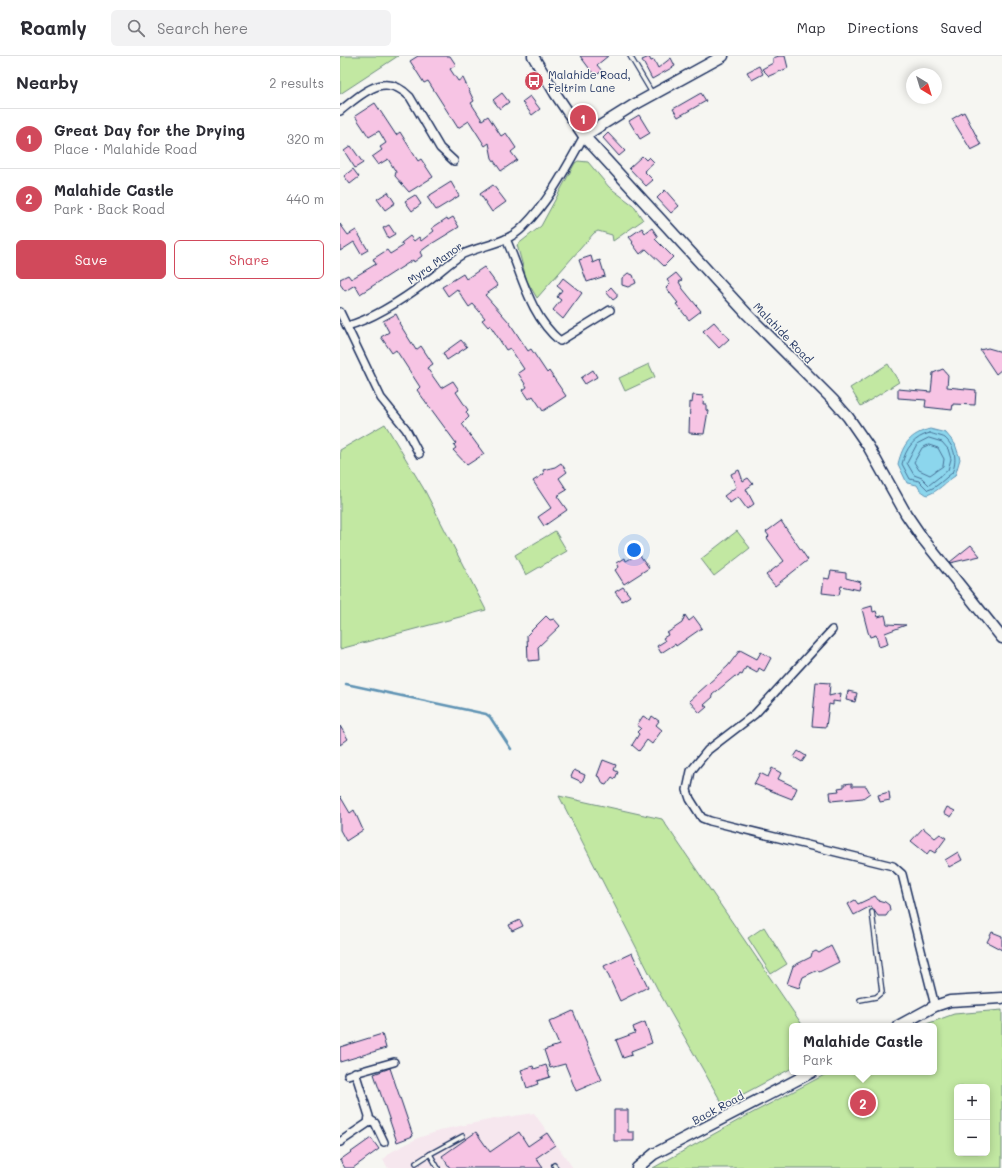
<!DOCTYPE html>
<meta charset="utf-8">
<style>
:root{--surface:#fff;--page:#f2f2f3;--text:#2b2b33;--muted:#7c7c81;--line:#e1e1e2;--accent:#d1495b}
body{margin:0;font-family:Mali,sans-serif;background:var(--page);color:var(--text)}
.controls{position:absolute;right:12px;bottom:12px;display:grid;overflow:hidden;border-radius:6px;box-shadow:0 2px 10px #0003}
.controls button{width:36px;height:36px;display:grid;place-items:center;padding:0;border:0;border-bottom:1px solid var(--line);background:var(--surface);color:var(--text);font:20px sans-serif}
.compass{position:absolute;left:566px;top:12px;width:36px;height:36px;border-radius:50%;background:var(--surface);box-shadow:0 2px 10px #0003;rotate:142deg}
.you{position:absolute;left:294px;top:494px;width:14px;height:14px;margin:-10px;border:3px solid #fff;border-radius:50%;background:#1a73e8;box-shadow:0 0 0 6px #1a73e833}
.badge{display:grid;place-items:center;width:26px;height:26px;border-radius:50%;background:var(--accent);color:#fff;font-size:13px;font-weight:700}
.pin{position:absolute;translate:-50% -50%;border:2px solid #fff;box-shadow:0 1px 4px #0006}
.popup{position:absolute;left:449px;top:967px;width:148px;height:52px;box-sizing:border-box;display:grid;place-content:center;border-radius:6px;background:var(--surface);filter:drop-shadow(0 1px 3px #0005);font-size:13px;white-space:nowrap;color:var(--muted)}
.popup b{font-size:15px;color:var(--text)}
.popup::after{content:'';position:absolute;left:50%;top:100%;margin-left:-8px;border:8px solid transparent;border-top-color:var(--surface)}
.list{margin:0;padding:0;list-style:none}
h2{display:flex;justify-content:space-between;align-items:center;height:52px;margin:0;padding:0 16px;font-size:17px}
h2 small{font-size:13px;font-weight:400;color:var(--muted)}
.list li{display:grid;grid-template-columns:26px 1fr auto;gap:12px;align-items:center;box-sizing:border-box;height:60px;padding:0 16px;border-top:1px solid var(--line)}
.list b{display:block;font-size:15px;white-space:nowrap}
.list p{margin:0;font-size:13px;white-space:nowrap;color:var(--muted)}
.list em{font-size:13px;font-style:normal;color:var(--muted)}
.actions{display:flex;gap:8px;padding:12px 16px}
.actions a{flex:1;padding:9px 0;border:1px solid var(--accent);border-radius:6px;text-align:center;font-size:14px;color:var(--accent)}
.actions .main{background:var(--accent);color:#fff}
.icon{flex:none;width:22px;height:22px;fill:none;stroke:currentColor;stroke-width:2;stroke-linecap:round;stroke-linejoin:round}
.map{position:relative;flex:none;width:662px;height:1112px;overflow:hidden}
header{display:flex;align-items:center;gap:24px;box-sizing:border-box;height:56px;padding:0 20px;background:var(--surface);border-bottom:1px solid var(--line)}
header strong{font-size:19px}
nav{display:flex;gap:22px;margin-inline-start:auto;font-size:14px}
.search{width:280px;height:36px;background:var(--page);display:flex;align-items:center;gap:10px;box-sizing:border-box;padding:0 14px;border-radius:6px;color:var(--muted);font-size:15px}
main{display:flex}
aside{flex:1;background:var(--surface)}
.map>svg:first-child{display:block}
.built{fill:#f6e7ee}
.green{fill:#c2e8a2;stroke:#6e8c80;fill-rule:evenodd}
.water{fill:#8cd6ed;stroke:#5f93b4}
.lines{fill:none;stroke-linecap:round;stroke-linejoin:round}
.shore{stroke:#487297;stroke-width:1}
.stream{stroke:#5f93b4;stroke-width:2.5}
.building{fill:#f7c4e4;stroke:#1b2f5e}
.lane-casing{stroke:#1b2f5e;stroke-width:6}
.street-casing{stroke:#1b2f5e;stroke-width:10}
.secondary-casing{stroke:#1b2f5e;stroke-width:13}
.lane{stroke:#f6f6f2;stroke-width:3.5}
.street{stroke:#f6f6f2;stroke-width:7}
.secondary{stroke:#f6f6f2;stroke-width:10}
.labels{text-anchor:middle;stroke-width:3;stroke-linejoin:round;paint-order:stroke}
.poi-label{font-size:11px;fill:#1b2f5e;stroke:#f6f6f2;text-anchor:start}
.street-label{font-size:11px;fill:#1b2f5e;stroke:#f6f6f2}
</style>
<header>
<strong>Roamly</strong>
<div class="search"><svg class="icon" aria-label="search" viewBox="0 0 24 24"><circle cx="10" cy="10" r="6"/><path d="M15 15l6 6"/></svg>Search here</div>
<nav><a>Map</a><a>Directions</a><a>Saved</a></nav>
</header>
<main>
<aside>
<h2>Nearby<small>2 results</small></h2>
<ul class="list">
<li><span class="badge">1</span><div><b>Great Day for the Drying</b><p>Place · Malahide Road</p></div><em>320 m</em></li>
<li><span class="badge">2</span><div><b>Malahide Castle</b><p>Park · Back Road</p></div><em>440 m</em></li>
</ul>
<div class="actions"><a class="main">Save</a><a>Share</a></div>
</aside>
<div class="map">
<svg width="662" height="1112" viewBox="0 0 662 1112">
<rect width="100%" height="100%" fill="#f6f6f2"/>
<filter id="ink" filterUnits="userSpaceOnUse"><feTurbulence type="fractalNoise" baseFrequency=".025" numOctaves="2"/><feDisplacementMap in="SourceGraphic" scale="8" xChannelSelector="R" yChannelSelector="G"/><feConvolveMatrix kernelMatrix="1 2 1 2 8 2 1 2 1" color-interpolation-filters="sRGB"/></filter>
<g filter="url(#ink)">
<path class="built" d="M194,1057l39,55h-185l-5,-8 8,-8 27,-14 27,-9 49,-10z"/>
<g class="green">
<path d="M0,0h58l-58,38z"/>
<path d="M238,105l10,1 21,25 24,18 10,15 -30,21 -1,-6 -14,-4 -4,2 -57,65 -10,-17 -10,-36 24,-19 34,-63z"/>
<path d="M309,308l6,13 -30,14 -6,-13z"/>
<path d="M548,308l11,18 -38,24 -11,-18z"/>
<path d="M45,368l40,67 61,119 -146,39v-199z"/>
<path d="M215,475l12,20 -41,24 -11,-20z"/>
<path d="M397,475l13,17 -36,28 -13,-17z"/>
<path d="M219,740l103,23 141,207h-11v42l-69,37 -64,-113z"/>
<path d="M424,871l23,37 -16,10 -23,-36z"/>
<path d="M662,954v158h-349l86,-48 91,-48h104v-46h-13l33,-12zM617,1031h30v66h-30z"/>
</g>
<path class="water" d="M590,373l16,4 9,11 5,15 -5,17c-11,7 -16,15 -28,19l-7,-5 -3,-5 -10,-2 -9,-19c5,-20 12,-30 32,-35z"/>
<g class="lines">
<g class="shore">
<path d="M590,377c4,2 12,3 15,5 11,10 12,23 7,35 -8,6 -16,15 -24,17l-9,-9 -9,-2 -8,-15c4,-16 12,-27 28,-31z"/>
<path d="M589,382l13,4 6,7 3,10 -3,11 -19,15 -7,-7 -8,-3 -7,-12 10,-19z"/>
<path d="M589,389l9,3 6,11 -1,7 -13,9 -11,-5 -5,-8 8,-14z"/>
</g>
<path class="stream" d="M6,628l140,30 4,3 21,32"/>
</g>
<g class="building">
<path d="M78,0h32l6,9 -6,4 8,12 5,-3 11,23 -3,2 11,17 6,-4 13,20 5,-3 10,15 -5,4 6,8 -16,11 -9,-13 -3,-15 -4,3 -16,-25 -11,7 -30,-47 -4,2 -14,-22z"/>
<path d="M240,0h28l-11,9 5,6 -7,5z"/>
<path d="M439,0h6l3,12 -19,8 -7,-7 11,-6v-5z"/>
<path d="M309,1l2,4 3,-1 4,8 13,-10 4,8 -23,13 -10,-19z"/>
<path d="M419,10l4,8 -11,6 -5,-8z"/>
<path d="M162,37l7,9 -9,7 -7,-9z"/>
<path d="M361,37l5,8 -28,16 -5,-8z"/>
<path d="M190,40l10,13 -8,6 -10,-13z"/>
<path d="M35,47l21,32 4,-3 18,29 3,-2 12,18 -24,15 -14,-16 1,-4 -8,-13 -10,6 -6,-8 10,-7 -2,-3 6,-4 -7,-12 -10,6 -14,-21z"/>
<path d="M624,56l17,33 -10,5 -19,-31z"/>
<path d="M299,59l11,18 -10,6 -11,-18z"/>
<path d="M268,77l17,18 -6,5 -16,-18z"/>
<path d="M11,90l12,17 -8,5 -11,-17z"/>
<path d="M302,100l4,4 3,-3 5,5 -10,9 9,9 -7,6 -17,-18z"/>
<path d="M13,113l6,8 -9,7 -6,-8z"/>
<path d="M111,126l8,14 -23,14 -9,-13z"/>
<path d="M153,129l13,17 -14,10 -12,-18z"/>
<path d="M325,134l14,16 -8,7 -14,-15z"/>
<path d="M48,136l7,11 -10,7 -8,-11z"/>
<path d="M75,139l6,9 -9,7 -7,-10z"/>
<path d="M113,161l6,10 -31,19 -8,6 2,4 -8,6 -1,-2 -53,34 -5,-9 -10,6 -5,-7v-5l8,-4 3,4 25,-15 -3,-5 14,-9 3,4 13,-8 -2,-3 9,-7 4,5 5,-4 2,4 13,-10 -2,-3 15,-10 1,2z"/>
<path d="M0,168l8,11 8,-5 12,20 -7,4 -7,-12 -14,9z"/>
<path d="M49,169l6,9 -7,4 -5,-10z"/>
<path d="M302,172l3,5 7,-5 6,9 -3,2 18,18 -9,9 -18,-17 -6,5 -8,-11 1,-1 -4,-5z"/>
<path d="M251,200l2,7 7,-3 5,16 -18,6 -8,-22z"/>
<path d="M144,211l14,19 -13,9 24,27 19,29 3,-2 16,24 2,-2 17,25 -23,15 -10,-15 -4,3 -6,-9 4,-3 -9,-14 6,-4 -14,-21 -4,2 -16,-25 -2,2 -6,-7 3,-2 -12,-14 -4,3 -12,-18 -9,7 -6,-9 21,-13 3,5z"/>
<path d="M288,217l5,2 3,8 -8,4 -6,-2v-7z"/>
<path d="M336,217l6,7 -3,2 4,7 18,22 -12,9 -13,-16 2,-1 -12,-15 4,-4 -3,-4z"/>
<path d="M223,222l19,15 -19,26 -10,-9 8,-10 -4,-3 5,-7 -5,-4z"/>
<path d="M271,231l6,7v3l-4,3 -7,-8z"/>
<path d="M56,258l4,8 -1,1 17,27 5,-4 12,18 -6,4 14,20 12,-7 6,9 -3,2 12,18 -2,2 3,5 -7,7 22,30 -17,11 -14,-15 3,-2 -2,-3 2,-2 -39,-53 3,-3 -24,-37 -4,3 -11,-16 8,-5 -6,-11z"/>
<path d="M374,266l15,17 -10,9 -16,-17z"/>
<path d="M121,284l6,7 -20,13 -4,-7z"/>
<path d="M648,292l14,4v17l-6,5 -16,-24z"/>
<path d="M603,313l5,6 -1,12 29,3 -1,15 -22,-1 -1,6 -27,-3 1,-7 -28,-2v-9l33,3 2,-19z"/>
<path d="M253,314l4,7 -12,7 -4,-6z"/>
<path d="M353,339l11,1 -1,8h3v6l2,1 -4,23 -15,-1 1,-31 2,1z"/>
<path d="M221,407l6,9 -8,6 8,12 -10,6 10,14 -23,16 -6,-9 13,-9 -18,-27 11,-7 -1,-4 12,-3z"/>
<path d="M399,414l4,11 5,-3 5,6 -7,5 8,15 -7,5 -9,-12 -8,6 -6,-7 12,-9 -5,-13z"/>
<path d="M441,465l27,39 -33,26 -9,-11 18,-14 -17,-23 2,-2 -3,-4z"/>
<path d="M631,489l9,11 -30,7v-1z"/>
<path d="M299,498l10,14 -25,16 -9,-14 4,-3 -2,-4 8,-5 1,3z"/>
<path d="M491,515l15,2v5l15,4 -2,8 -18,-4 -2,9 -17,-2 2,-15 5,1z"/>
<path d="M283,531l7,9 -8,5 -7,-9z"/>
<path d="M532,550l1,6 3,-1 2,6 7,-2 2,9 19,1 -21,8 3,11 -9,3 -3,-12 -6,2 -2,-5 -6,-23z"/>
<path d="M345,559l4,6 5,-4 8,11 -26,18 -1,-2 -14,9 -4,-7 8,-5 -2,-3 5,-3 -1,-2 15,-10z"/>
<path d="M206,560l4,4 4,-1 6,7 -22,21 1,13 -11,1 -1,-26z"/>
<path d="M400,594l17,9 4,-7 10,6 -7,13 -5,-3 -2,5 -11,-6 -4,8 -2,-1 -2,3 -3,-1 -23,19 1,2 -9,8 3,2 -7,6 -11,-12 39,-35z"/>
<path d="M476,626l14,1 -1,13 12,-3 -1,9 -7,-1v4l-4,-1 -3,23 -14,-1z"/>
<path d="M508,635l9,2 -2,9 -9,-2z"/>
<path d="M303,660l7,4 2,-4 7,5 -3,4 6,5 -10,14 -5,-4 -8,11 -7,-6 7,-11 -2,-2 4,-4 -4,-3z"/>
<path d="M0,670l8,13 -8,6z"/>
<path d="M458,695l8,5 -4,6 -8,-5z"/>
<path d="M263,704l13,5 -2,5 4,2 -3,7 -3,-2 -6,8 -3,-1 -3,-7 -3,-1z"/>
<path d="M432,712l9,5 -3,6 19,9 -5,11 -38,-15 6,-11 8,4z"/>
<path d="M234,714l11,5 -3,7 -11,-5z"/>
<path d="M512,727v3h14l4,7 -7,5 -32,3 -1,-9 9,-1 -1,-3 6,-1v-3z"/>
<path d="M549,736l1,8 -10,2 -2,-7z"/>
<path d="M0,740l10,17 4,-3 9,20 -17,11 -6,-11z"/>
<path d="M607,751l8,4 -4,6 -7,-4z"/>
<path d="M583,772l12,10 5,-4 6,4 -11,15 -5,-3 -3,4 -16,-13z"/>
<path d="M618,796l4,8 -13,7 -4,-7z"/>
<path d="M535,840l3,4 7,2 4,3 1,5 -4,6h-8l-7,-10 -17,9 -6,-11 7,-4 3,4z"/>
<path d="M180,864l3,6 -11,5 -3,-6z"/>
<path d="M652,876l10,4v14l-15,-8z"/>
<path d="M491,890l8,16 -20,10 -1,-2 -15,7 -4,11 -12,-4 6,-18 18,-9 1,-4 4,-2 3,2z"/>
<path d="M292,897l16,34 -28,14 -16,-35z"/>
<path d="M233,955l29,69 -26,11 -11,-27 -15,4 -6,-18 15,-5 -10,-23z"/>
<path d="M305,966l7,21 -21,8 1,4 -9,3 -7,-18 19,-7 -2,-6z"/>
<path d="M42,978l4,14 -46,14v-15z"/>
<path d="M206,1009l4,12 -13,4 1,3 -11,4 -6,-18 12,-4 1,3z"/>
<path d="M50,1012l23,68 -16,6 -23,-68z"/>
<path d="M274,1054h14v22h6v9h-20z"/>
<path d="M136,1076l14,20 29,-20 9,14 19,-13 8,12 -19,13 7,10h-93l-8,-12z"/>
<path d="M31,1082l8,11 -26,19h-8l-5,-8z"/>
</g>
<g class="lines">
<defs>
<g id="lane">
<path d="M290,0l22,37"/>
<path d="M520,944l16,-3 6,-5 -10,-80"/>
<path d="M90,1098l33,-18"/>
<path d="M76,1107l14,-9 8,14"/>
<path d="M214,1109l2,3"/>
</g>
<g id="street">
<path d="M0,55c22,-17 44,-41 70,-14l30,51 14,13"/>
<path d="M166,183c16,35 23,76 54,102l50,-31"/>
<path d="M0,256l41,86 25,31 13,25"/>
<path d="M7,270c29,-8 58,-28 82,-46 11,-8 22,-19 34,-26 20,-9 45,-11 60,-27 27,-27 43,-59 61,-91"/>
<path d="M492,574l-77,84 -47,36 -17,21 -4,19 3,9 12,19 8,3 183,45 9,8 33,132"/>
<path d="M8,1019l46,-13"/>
<path d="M29,1063l6,4 9,19"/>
<path d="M0,1086l28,-19 1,-7 -14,-44"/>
</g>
<g id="secondary">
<path d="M193,0l22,37 29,43 164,179 85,85 15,17 20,29 38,68 17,25 79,99"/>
<path d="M244,80l48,-30 91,-50"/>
<path d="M558,970l37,-20 15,-5 52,-3"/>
<path d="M297,1112l17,-14 158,-82"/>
</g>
</defs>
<use href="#lane" class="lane-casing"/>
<use href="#street" class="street-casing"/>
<use href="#secondary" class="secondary-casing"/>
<use href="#lane" class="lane"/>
<use href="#street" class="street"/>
<use href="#secondary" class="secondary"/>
</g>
</g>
<defs>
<symbol id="bus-disc" viewBox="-11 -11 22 22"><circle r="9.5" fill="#d1495b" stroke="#f6f6f2"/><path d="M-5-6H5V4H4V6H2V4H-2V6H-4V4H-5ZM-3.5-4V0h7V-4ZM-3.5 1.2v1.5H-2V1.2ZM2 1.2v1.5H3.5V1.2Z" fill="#fff"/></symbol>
</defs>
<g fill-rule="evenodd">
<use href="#bus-disc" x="183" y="14" width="22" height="22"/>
</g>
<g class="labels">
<g class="poi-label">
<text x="208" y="23">Malahide Road,<tspan x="208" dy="13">Feltrim Lane</tspan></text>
</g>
<g class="street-label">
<text transform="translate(95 207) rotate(-35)" y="4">Myra Manor</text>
<text transform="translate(443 277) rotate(46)" y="4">Malahide Road</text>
<text transform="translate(378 1052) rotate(-28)" y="4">Back Road</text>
</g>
</g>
</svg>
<div class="controls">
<button>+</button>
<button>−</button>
</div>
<svg class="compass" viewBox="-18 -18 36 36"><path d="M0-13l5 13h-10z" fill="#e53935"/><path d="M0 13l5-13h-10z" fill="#7c7c81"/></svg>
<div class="you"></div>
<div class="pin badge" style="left:243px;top:62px">1</div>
<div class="pin badge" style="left:523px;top:1047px">2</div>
<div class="popup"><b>Malahide Castle</b>Park</div>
</div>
</main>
